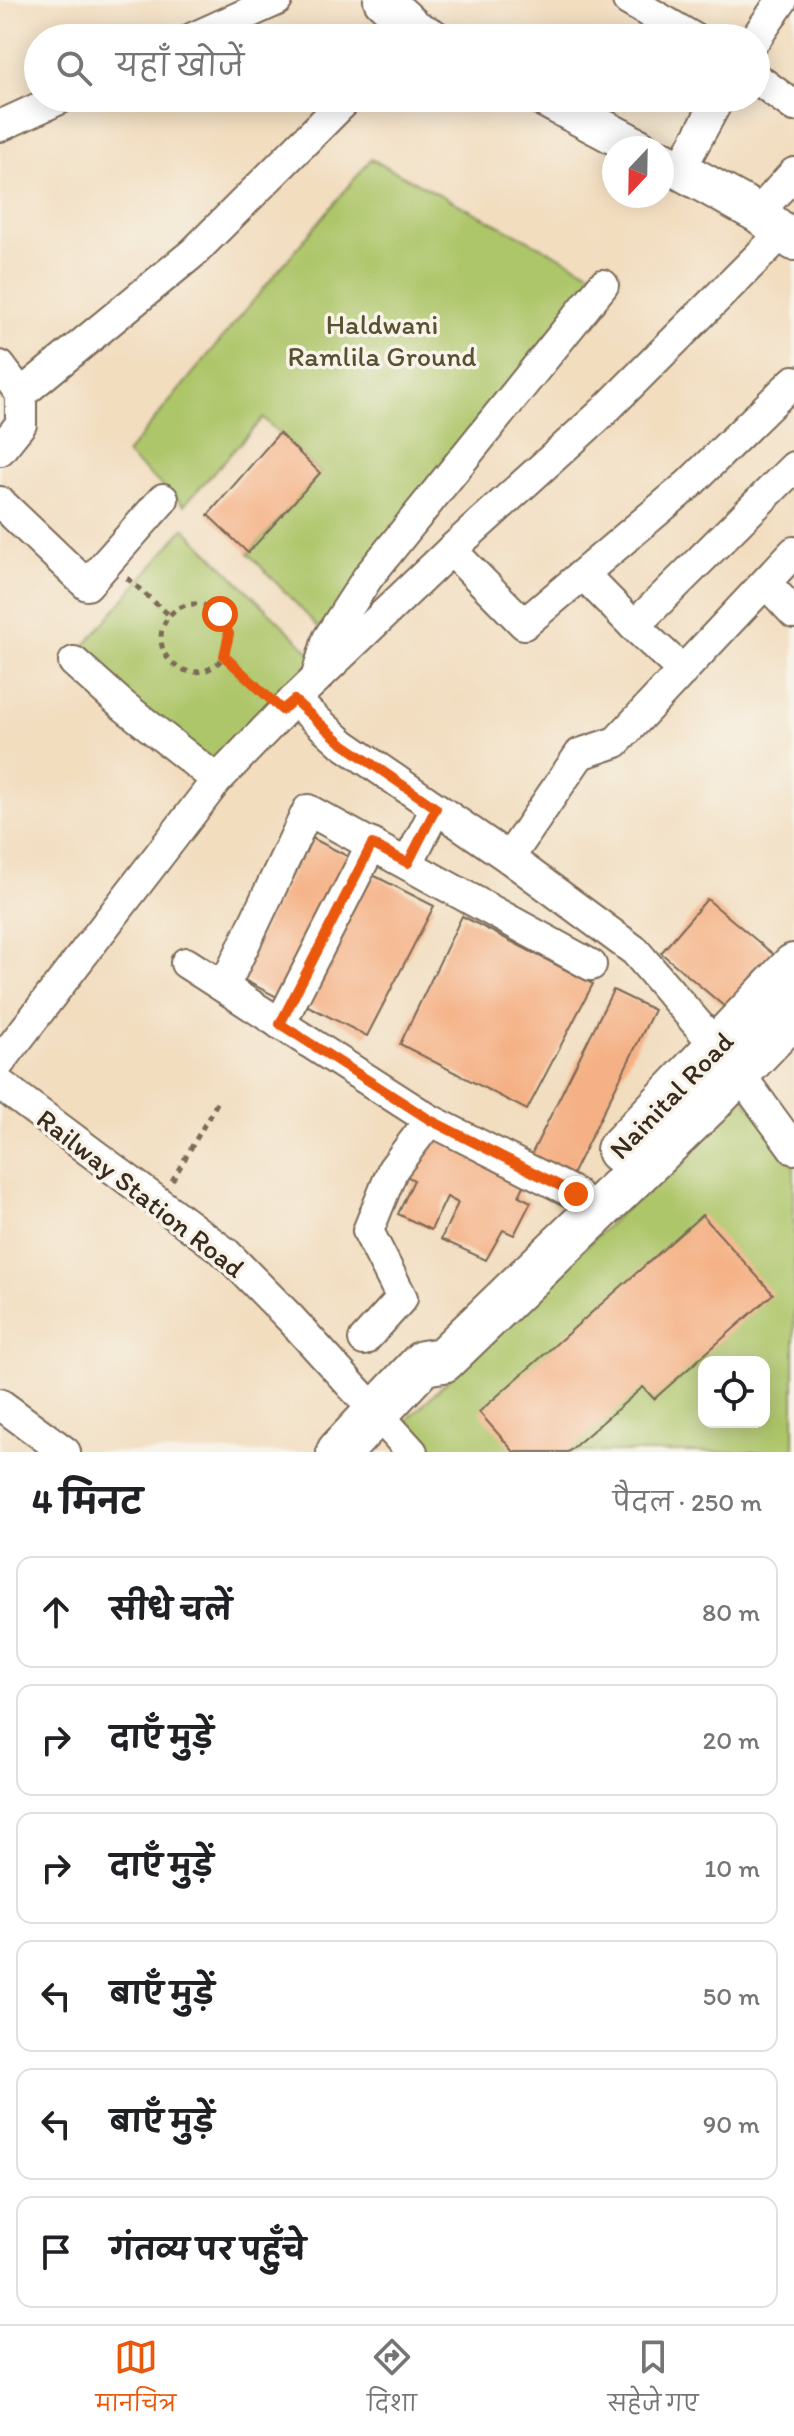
<!DOCTYPE html>
<html lang="hi">
<meta charset="utf-8">
<style>
:root{--surface:#fff;--page:#f6f6f6;--text:#202124;--muted:#757577;--line:#e0e0e0;--accent:#ea580c}
body{margin:0;font-family:Itim,"Playpen Sans Deva",sans-serif;background:var(--page);color:var(--text)}
.controls{position:absolute;right:24px;bottom:24px;display:grid;overflow:hidden;border-radius:16px;box-shadow:0 4px 20px #0003}
.controls button{width:72px;height:72px;display:grid;place-items:center;padding:0;border:0;border-bottom:2px solid var(--line);background:var(--surface);color:var(--text);font:40px sans-serif}
.compass{position:absolute;left:602px;top:136px;width:72px;height:72px;border-radius:50%;background:var(--surface);box-shadow:0 4px 20px #0003;rotate:202deg}
.stop{position:absolute;width:24px;height:24px;margin:-18px;border:6px solid #ea580c;border-radius:50%;background:#fff}
.stop.end{background:#ea580c;border-color:#fff;box-shadow:0 2px 8px #0008}
.list{margin:0;padding:0;list-style:none}
h2{display:flex;justify-content:space-between;align-items:center;height:104px;margin:0;padding:0 32px;font-size:34px}
h2 small{font-size:26px;font-weight:400;color:var(--muted)}
.list li{display:grid;grid-template-columns:52px 1fr auto;gap:24px;align-items:center;box-sizing:border-box;height:112px;margin:0 16px 16px;padding:0 16px;border:2px solid var(--line);border-radius:16px}
.list b{display:block;font-size:30px;white-space:nowrap}
.list em{font-size:26px;font-style:normal;color:var(--muted)}
.icon{flex:none;width:44px;height:44px;fill:none;stroke:currentColor;stroke-width:2;stroke-linecap:round;stroke-linejoin:round}
.map{position:relative;flex:none;width:794px;height:1452px;overflow:hidden}
.search{position:absolute;background:var(--surface);box-shadow:0 4px 20px #0003;left:24px;right:24px;top:24px;height:88px;display:flex;align-items:center;gap:20px;box-sizing:border-box;padding:0 28px;border-radius:44px;color:var(--muted);font-size:30px}
.sheet{height:872px;background:var(--surface)}
nav{display:flex;justify-content:space-around;align-items:center;box-sizing:border-box;height:112px;border-top:2px solid var(--line);background:var(--surface);font-size:22px;color:var(--muted)}
nav a{display:grid;justify-items:center;gap:4px}
nav .on{color:var(--accent)}
.map>svg:first-child{display:block}
.green{fill:#aec66b;stroke:#747844;stroke-width:2;fill-rule:evenodd}
.building{fill:#f5b185}
.lines{fill:none;stroke-linecap:round;stroke-linejoin:round}
.minor-casing{stroke:#7b6956;stroke-width:34}
.major-casing{stroke:#7b6956;stroke-width:42}
.highway-casing{stroke:#7b6956;stroke-width:48}
.path{stroke:#7b6956;stroke-width:5;stroke-dasharray:6 6;stroke-linecap:butt}
.minor{stroke:#fff;stroke-width:30}
.major{stroke:#fff;stroke-width:38}
.highway{stroke:#fff;stroke-width:44}
.route{stroke:#ea580c;stroke-width:10}
.labels{text-anchor:middle;stroke-width:7;stroke-linejoin:round;paint-order:stroke}
.park-label{font-size:28px;fill:#585131;stroke:#f7f3e8}
.street-label{font-size:28px;fill:#3b2a1e;stroke:#f7f3e8}
</style>
<div class="map">
<svg width="794" height="1452" viewBox="0 0 794 1452">
<rect width="100%" height="100%" fill="#f7f3e8"/>
<filter id="ink" filterUnits="userSpaceOnUse"><feTurbulence type="fractalNoise" baseFrequency=".0125" numOctaves="2"/><feDisplacementMap in="SourceGraphic" scale="16" xChannelSelector="R" yChannelSelector="G"/><feConvolveMatrix kernelMatrix="1 2 1 2 8 2 1 2 1" color-interpolation-filters="sRGB"/></filter>
<filter id="wash" filterUnits="userSpaceOnUse"><feTurbulence type="fractalNoise" baseFrequency=".006" numOctaves="4" result="noise"/><feDisplacementMap in="SourceGraphic" scale="32" xChannelSelector="R" yChannelSelector="G"/><feGaussianBlur stdDeviation="1.8" result="paint"/><feColorMatrix in="noise" values="0 0 0 0 0 0 0 0 0 0 0 0 0 0 0 0 0 1.4 0 .05"/><feComposite in="paint" operator="in"/></filter>
<g filter="url(#wash)">
<rect width="100%" height="100%" fill="#f2ddbf"/>
<g class="green">
<path d="M371,159l225,116 -275,355 -73,-77 72,-80 -57,-55 -79,87 -58,-51z"/>
<path d="M184,528l131,129 -102,111 -137,-112z"/>
<path d="M742,1095l52,72v285h-362l-27,-30zM704,1362h60v60h-60z"/>
</g>
<g id="blocks">
<g class="building">
<path d="M279,433l41,40 -72,80 -40,-38z"/>
<path d="M310,837l39,20 -72,140 -39,-20z"/>
<path d="M369,873l65,33 -67,130 -65,-33z"/>
<path d="M707,899l72,60 -47,54 -71,-60z"/>
<path d="M462,916l131,68 -66,126 -127,-66z"/>
<path d="M613,990l41,20 -83,167 -41,-20z"/>
<path d="M433,1138l93,44 -7,14 12,6 -17,33 -11,-5 -17,30 -45,-21 17,-36 -11,-6 -16,33 -33,-16 16,-34 -8,-4z"/>
<path d="M702,1215l71,79 -119,105 -11,-12 -75,65h-54l-35,-40z"/>
</g>
</g>
</g>
<g filter="url(#ink)">
<use href="#blocks" fill-opacity="0" stroke="#7b6956" stroke-width="2"/>
<g class="lines">
<defs>
<g id="minor">
<path d="M628,0l65,38"/>
<path d="M193,38l84,-38"/>
<path d="M756,38l26,-38"/>
<path d="M756,78l38,28"/>
<path d="M0,126l61,-28"/>
<path d="M680,170l39,-72"/>
<path d="M758,213l36,-40"/>
<path d="M783,232l-182,182 -150,136 73,74 165,-140 105,-103"/>
<path d="M0,366l21,28 172,-141 155,-155"/>
<path d="M0,450l21,-26v-30"/>
<path d="M0,502l87,83 76,-86"/>
<path d="M451,550l-157,150 49,44 166,114 126,93 82,96"/>
<path d="M584,575l50,51"/>
<path d="M766,583l28,30"/>
<path d="M74,662l46,41 97,77"/>
<path d="M683,671l-49,-45 160,-159"/>
<path d="M316,679l12,-40 40,-62 235,-292"/>
<path d="M509,858l71,-104 36,-12 178,-190"/>
<path d="M408,863l28,-55"/>
<path d="M186,963l244,157 146,74"/>
<path d="M224,987l84,-177 283,155"/>
<path d="M280,1024l92,-180"/>
<path d="M0,1062l217,-282 77,-80"/>
<path d="M738,1072l56,77"/>
<path d="M0,1084l226,169 65,66 121,133"/>
<path d="M364,1340l38,-42 -34,-67 25,-62 37,-49"/>
<path d="M0,1404l65,48"/>
</g>
<g id="major">
<path d="M383,0l33,30 16,8"/>
<path d="M545,98l94,50"/>
<path d="M662,160l96,53 36,28"/>
</g>
<g id="highway">
<path d="M619,1150l175,-184"/>
<path d="M339,1452l84,-89 20,-3 264,-255 87,-91"/>
</g>
</defs>
<use href="#minor" class="minor-casing"/>
<use href="#major" class="major-casing"/>
<use href="#highway" class="highway-casing"/>
<g class="path">
<path d="M127,578l42,37"/>
<circle cx="195" cy="638" r="34"/>
<path d="M224,656l40,37"/>
<path d="M172,1181l45,-78"/>
</g>
<use href="#minor" class="minor"/>
<use href="#major" class="major"/>
<use href="#highway" class="highway"/>
</g>
</g>
<g class="lines" filter="url(#ink)">
<path class="route" d="M220,614l9,20 -5,22 58,54 12,-10 49,44 93,64 -28,55 -36,-19 -92,180 150,96 146,74"/>
</g>
<g class="labels">
<g class="park-label">
<text x="382" y="334">Haldwani<tspan x="382" dy="32">Ramlila Ground</tspan></text>
</g>
<g class="street-label">
<text transform="translate(671 1095) rotate(-46)" y="10">Nainital Road</text>
<text transform="translate(141 1193) rotate(38)" y="10">Railway Station Road</text>
</g>
</g>
</svg>
<div class="controls">
<button><svg class="icon" aria-label="locate" viewBox="0 0 24 24"><circle cx="12" cy="12" r="6"/><path d="M12 2v4M12 18v4M2 12h4M18 12h4"/></svg></button>
</div>
<svg class="compass" viewBox="-18 -18 36 36"><path d="M0-13l5 13h-10z" fill="#e53935"/><path d="M0 13l5-13h-10z" fill="#757577"/></svg>
<div class="stop" style="left:220px;top:614px"></div>
<div class="stop end" style="left:576px;top:1194px"></div>
<div class="search"><svg class="icon" aria-label="search" viewBox="0 0 24 24"><circle cx="10" cy="10" r="6"/><path d="M15 15l6 6"/></svg>यहाँ खोजें</div>
</div>
<section class="sheet">
<h2>4 मिनट<small>पैदल · 250 m</small></h2>
<ul class="list">
<li><svg class="icon" aria-label="ahead" viewBox="0 0 24 24"><path d="M12 20V5M6 11l6-6 6 6"/></svg><div><b>सीधे चलें</b></div><em>80 m</em></li>
<li><svg class="icon" aria-label="right" viewBox="0 0 24 24"><path d="M7 20v-9h11M14 6l5 5-5 5"/></svg><div><b>दाएँ मुड़ें</b></div><em>20 m</em></li>
<li><svg class="icon" aria-label="right" viewBox="0 0 24 24"><path d="M7 20v-9h11M14 6l5 5-5 5"/></svg><div><b>दाएँ मुड़ें</b></div><em>10 m</em></li>
<li><svg class="icon" aria-label="left" viewBox="0 0 24 24"><path d="M17 20v-9H6M10 6l-5 5 5 5"/></svg><div><b>बाएँ मुड़ें</b></div><em>50 m</em></li>
<li><svg class="icon" aria-label="left" viewBox="0 0 24 24"><path d="M17 20v-9H6M10 6l-5 5 5 5"/></svg><div><b>बाएँ मुड़ें</b></div><em>90 m</em></li>
<li><svg class="icon" aria-label="arrive" viewBox="0 0 24 24"><path d="M6 21V4h12l-3 4 3 4H6"/></svg><div><b>गंतव्य पर पहुँचे</b></div></li>
</ul>
</section>
<nav>
<a class="on"><svg class="icon" aria-label="map" viewBox="0 0 24 24"><path d="M3 6l6-2 6 2 6-2v14l-6 2-6-2-6 2zM9 4v14M15 6v14"/></svg>मानचित्र</a>
<a><svg class="icon" aria-label="directions" viewBox="0 0 24 24"><path d="M12 3l9 9-9 9-9-9zM9 14v-3h6M13 9l2 2-2 2"/></svg>दिशा</a>
<a><svg class="icon" aria-label="saved" viewBox="0 0 24 24"><path d="M7 4h10v16l-5-4-5 4z"/></svg>सहेजे गए</a>
</nav>
